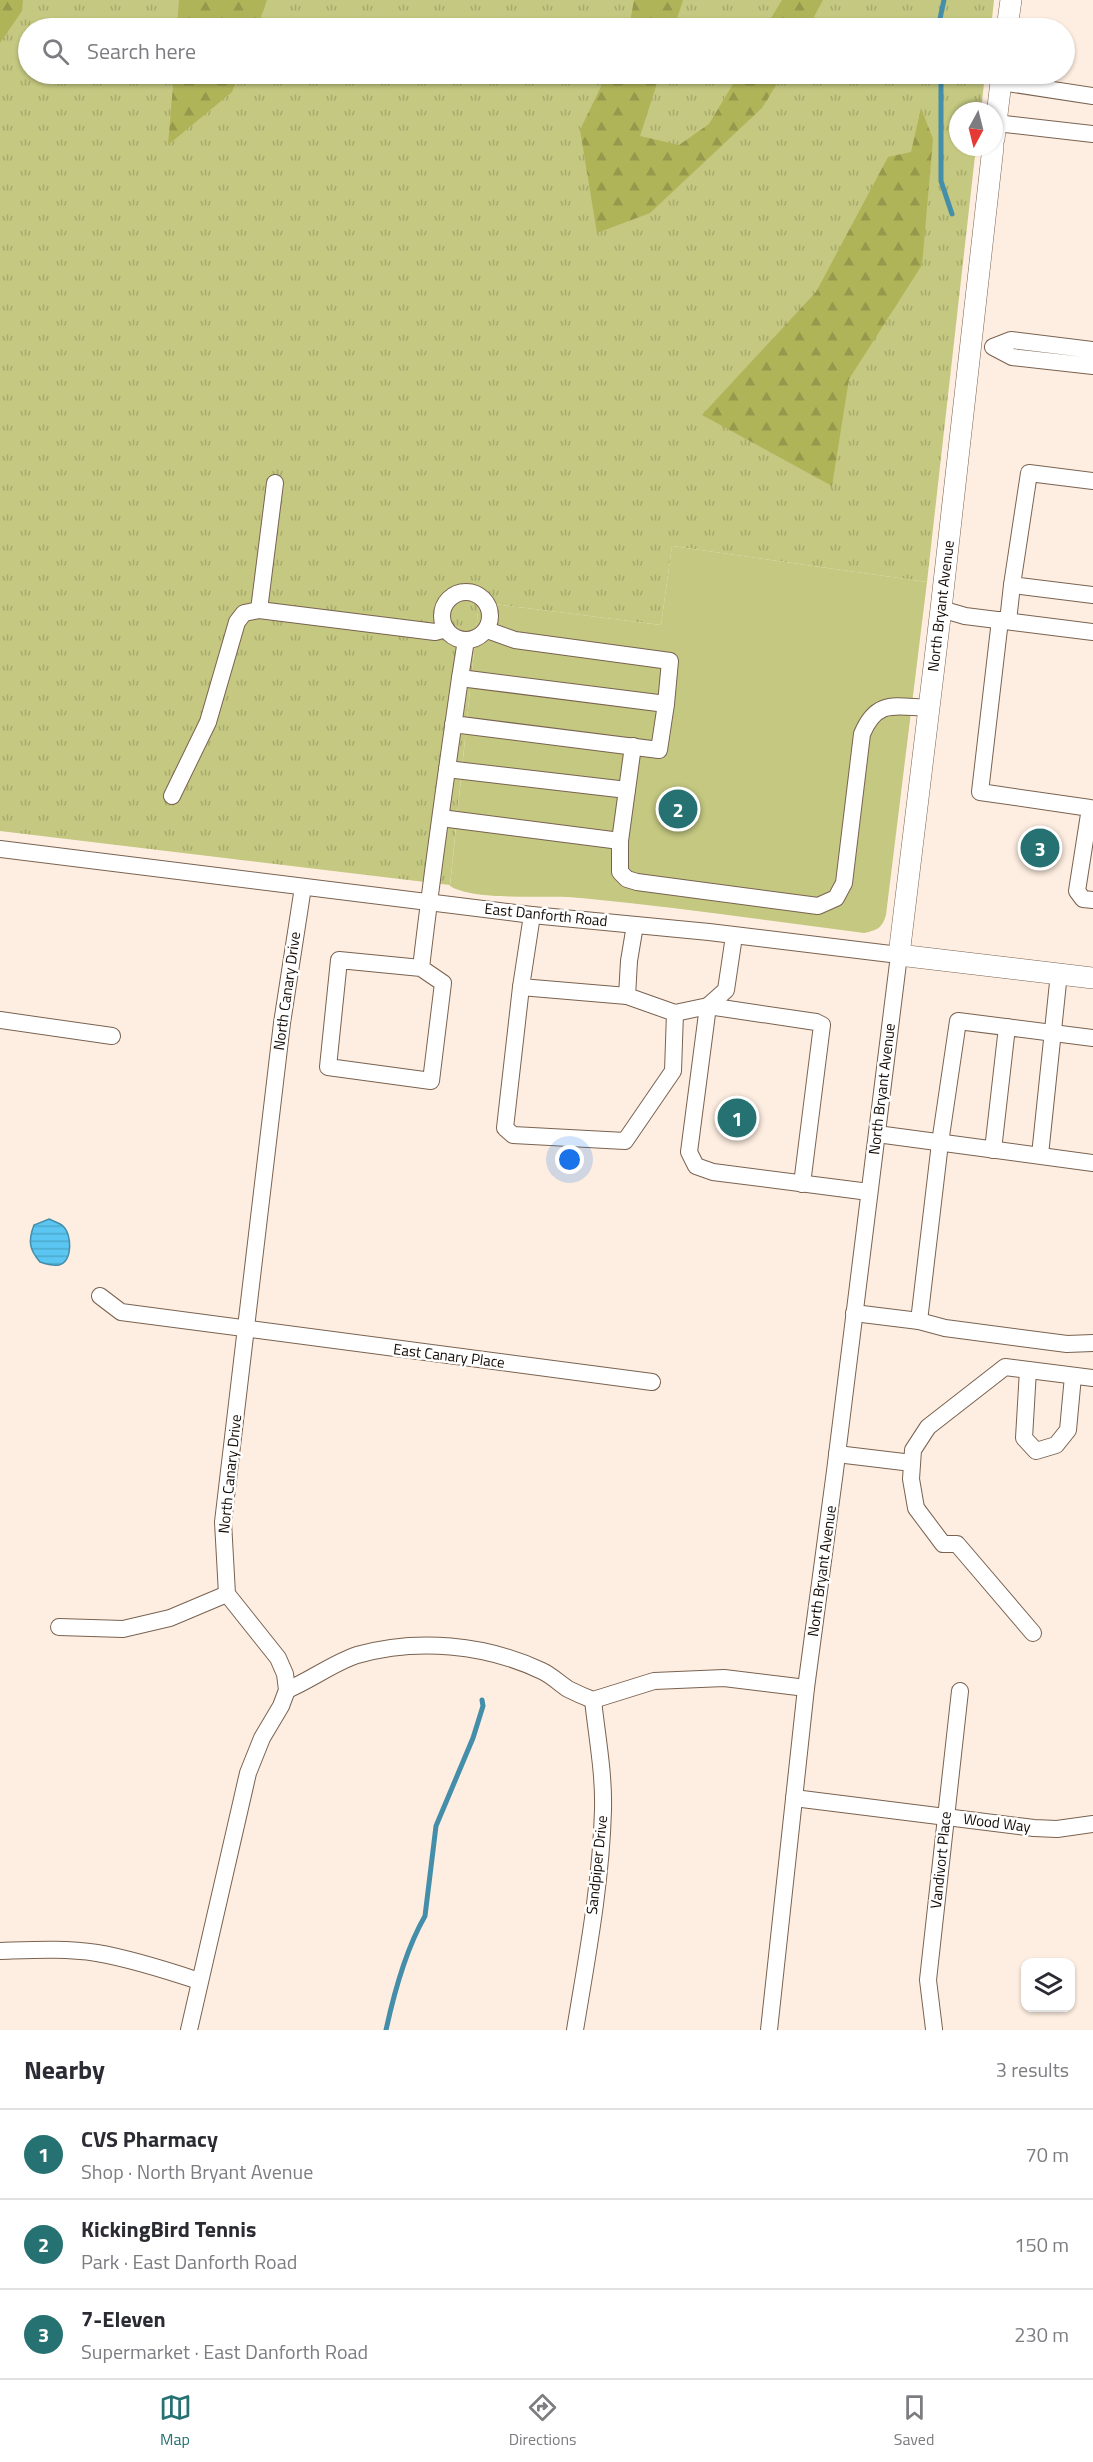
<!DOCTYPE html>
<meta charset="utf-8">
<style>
:root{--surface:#fff;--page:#f7f7f7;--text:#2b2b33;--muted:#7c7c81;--line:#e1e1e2;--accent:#267171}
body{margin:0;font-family:"Titillium Web",sans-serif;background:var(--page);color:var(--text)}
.controls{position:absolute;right:18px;bottom:18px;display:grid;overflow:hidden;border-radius:12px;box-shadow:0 2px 4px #0004}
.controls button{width:54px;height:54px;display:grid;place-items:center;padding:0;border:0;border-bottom:2px solid var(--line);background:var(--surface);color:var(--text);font:30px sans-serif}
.compass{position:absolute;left:949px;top:102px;width:54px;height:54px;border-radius:50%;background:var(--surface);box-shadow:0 2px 4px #0004;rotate:187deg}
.you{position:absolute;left:570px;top:1160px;width:21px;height:21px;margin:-15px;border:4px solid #fff;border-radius:50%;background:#1a73e8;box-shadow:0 0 0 9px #1a73e833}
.badge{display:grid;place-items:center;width:39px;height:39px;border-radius:50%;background:var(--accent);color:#fff;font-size:20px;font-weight:700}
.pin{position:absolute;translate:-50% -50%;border:3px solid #fff;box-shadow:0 2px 6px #0006}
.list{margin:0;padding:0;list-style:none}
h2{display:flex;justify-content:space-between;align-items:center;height:78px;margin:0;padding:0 24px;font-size:26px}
h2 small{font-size:20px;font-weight:400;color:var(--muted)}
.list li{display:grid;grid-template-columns:39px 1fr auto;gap:18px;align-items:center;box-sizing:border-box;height:90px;padding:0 24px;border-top:2px solid var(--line)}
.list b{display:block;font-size:22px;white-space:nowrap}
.list p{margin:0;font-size:20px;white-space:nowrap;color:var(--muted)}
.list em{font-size:20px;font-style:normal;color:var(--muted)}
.icon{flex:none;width:33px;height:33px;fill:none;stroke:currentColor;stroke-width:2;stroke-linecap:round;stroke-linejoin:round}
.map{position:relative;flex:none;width:1093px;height:2030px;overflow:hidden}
.search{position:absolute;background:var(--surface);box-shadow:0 2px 4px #0004;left:18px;right:18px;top:18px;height:66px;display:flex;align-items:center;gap:15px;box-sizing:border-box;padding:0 21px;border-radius:33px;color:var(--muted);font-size:22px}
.sheet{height:348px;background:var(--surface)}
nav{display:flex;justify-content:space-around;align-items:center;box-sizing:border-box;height:84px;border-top:2px solid var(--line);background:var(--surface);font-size:16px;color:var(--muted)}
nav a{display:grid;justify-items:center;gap:3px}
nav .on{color:var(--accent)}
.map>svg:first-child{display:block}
.grass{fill:url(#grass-tufts)}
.forest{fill:url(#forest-firs)}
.park{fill:#c4c880}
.water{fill:url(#water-rules);stroke:#448eaa;stroke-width:1.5}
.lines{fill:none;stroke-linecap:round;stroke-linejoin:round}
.stream{stroke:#448eaa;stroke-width:5}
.minor-casing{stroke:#796250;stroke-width:18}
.major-casing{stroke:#796250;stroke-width:22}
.minor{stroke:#fff;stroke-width:16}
.major{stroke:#fff;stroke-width:21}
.labels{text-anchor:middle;stroke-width:5;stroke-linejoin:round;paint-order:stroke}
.street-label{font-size:15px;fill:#120a04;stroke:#fff}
</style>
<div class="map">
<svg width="1093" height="2030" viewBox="0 0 1093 2030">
<defs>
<pattern id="grass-tufts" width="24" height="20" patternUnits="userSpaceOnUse" patternTransform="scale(1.5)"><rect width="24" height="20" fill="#c4c880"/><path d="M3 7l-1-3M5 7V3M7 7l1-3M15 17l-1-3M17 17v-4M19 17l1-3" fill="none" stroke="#a7aa6d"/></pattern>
<pattern id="forest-firs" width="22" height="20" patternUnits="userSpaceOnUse" patternTransform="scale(1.5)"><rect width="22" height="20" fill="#b0b459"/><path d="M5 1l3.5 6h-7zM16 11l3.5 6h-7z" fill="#96994c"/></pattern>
<pattern id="water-rules" width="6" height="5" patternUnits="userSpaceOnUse" patternTransform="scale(1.5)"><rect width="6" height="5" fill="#5ac6f1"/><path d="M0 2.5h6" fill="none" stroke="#4da9cd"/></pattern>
</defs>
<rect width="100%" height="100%" fill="#feeee1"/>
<path class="grass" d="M0,0h994l-3,28h-963v46h957l-4,37h-23v36h18l-49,435 -255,-36 -11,79 -182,-23 -29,283 -450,-54z"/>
<g class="forest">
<path d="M0,0h23l-1,11 -22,32z"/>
<path d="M179,0h88l-10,28h-80z"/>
<path d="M634,0h49l-9,28h-45z"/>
<path d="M782,0h41l-15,28h-43z"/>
<path d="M174,74h65l-7,18 -64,53z"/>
<path d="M607,74h53l-20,62 39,9 30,-21 30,-50h44l-21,34 -112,105 -53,20 -17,-103z"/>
<path d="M921,108l12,31 -11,126 -73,114 -17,107 -130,-71 114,-123 72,-135 23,-5z"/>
</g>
<path class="park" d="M672,546l255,36 -41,333c-4,13 -8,15 -22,18 -94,-12 -188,-26 -283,-35 -33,-4 -105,4 -131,-12l29,-284 182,23z"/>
<path class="water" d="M49,1219c4,2 11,4 14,7 9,8 10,35 -4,39 -6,1 -13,-1 -19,-3 -11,-13 -12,-21 -6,-37z"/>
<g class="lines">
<g class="stream">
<path d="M938,28l6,-28"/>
<path d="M941,74v107l11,33"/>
<path d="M386,2030c8,-37 20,-81 39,-114l11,-90 37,-88 10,-32 -1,-6"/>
</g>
<defs>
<g id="minor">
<path d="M1001,82l92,14"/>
<path d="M996,123l97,11"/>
<path d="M1093,350l-82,-10 -18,7 19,10 81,9"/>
<path d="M1093,481l-64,-8 -17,112 81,10"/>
<path d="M275,483l-16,127 176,22 11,-3"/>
<circle cx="466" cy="616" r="24"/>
<path d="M941,609l24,7 128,16"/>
<path d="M1000,620l-20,172 110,16 -13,83 6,8 10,1"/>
<path d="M1008,621l4,-36"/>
<path d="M487,630l28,10 155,21 -4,43"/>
<path d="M460,678l6,-38"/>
<path d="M447,769l180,21"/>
<path d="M172,796l36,-74 29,-100 7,-9 15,-3"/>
<path d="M441,818l179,23 13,-95"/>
<path d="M620,841v31l7,7 10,3 181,24 18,-8 8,-15 18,-149c15,-36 34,-27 67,-26"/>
<path d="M0,849l532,66 177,17 190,23 -64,516 -29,217 -37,342"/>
<path d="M532,915l-11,72 106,9 2,-35 6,-36"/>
<path d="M734,936l-8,54 -18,16 -19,146 7,14 17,6 156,20"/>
<path d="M421,968l22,15 -12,98 -103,-14 11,-107 82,8c11,-96 25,-193 39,-290l206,26 -7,46 -206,-26"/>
<path d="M521,987l-16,141 8,7 112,6 48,-70 2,-58"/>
<path d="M627,996l48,17 33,-7 108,16 6,3 -20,159"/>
<path d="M0,1020l112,16"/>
<path d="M877,1134l216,29"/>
<path d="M993,1150l14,-123"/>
<path d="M1040,1155l19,-182"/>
<path d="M100,1296l21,16 531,70"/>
<path d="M854,1313l65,8 26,7 122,16 26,-1"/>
<path d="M919,1321l21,-178 18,-122 135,17"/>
<path d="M1028,1370l-4,68 12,13 20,-6 12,-15 5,-54"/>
<path d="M837,1454l75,9"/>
<path d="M59,1627l64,2 47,-11 57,-24"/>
<path d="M1033,1633l-76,-89h-14l-27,-36 -5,-29 2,-29 15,-23 77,-60 88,11"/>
<path d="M287,1690c24,-10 46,-27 70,-35 60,-17 128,-11 185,16 9,4 17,12 26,18 8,4 17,8 25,11l61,-19 70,-3 82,10"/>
<path d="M794,1798l240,30 23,1 36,-5"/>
<path d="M0,1951c32,-1 65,-3 97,2 35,6 69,17 102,28"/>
<path d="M934,2029l-6,-49 32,-289"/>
<path d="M189,2030l59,-257 14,-35 19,-32 6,-16 -2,-16 -7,-16 -51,-64 -4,-72 59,-499 21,-136"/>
<path d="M575,2030c12,-73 26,-146 28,-220 1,-37 -6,-73 -10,-110"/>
</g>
<g id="major">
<path d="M1007,28l4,-28"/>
<path d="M994,139l8,-65"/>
<path d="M993,147l-52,462 -42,346 194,23"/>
</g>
</defs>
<use href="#minor" class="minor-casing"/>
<use href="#major" class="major-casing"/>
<use href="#minor" class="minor"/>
<use href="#major" class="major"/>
</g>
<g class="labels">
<g class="street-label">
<text transform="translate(941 606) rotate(-83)" y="5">North Bryant Avenue</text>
<text transform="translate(546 915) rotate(6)" y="5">East Danforth Road</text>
<text transform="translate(287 991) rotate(-82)" y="5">North Canary Drive</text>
<text transform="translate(882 1089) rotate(-83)" y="5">North Bryant Avenue</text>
<text transform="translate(449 1356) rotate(7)" y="5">East Canary Place</text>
<text transform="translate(230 1474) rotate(-84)" y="5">North Canary Drive</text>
<text transform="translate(822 1571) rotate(-82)" y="5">North Bryant Avenue</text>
<text transform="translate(997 1823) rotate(7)" y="5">Wood Way</text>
<text transform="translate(941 1860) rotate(-84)" y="5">Vandivort Place</text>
<text transform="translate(597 1865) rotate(-84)" y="5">Sandpiper Drive</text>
</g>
</g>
</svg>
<div class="controls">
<button><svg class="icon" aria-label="layers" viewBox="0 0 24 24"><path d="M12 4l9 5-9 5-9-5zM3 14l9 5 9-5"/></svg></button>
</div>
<svg class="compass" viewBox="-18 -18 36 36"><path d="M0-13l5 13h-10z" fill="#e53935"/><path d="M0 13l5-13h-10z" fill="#7c7c81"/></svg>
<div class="you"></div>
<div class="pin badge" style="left:737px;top:1118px">1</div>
<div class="pin badge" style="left:678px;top:809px">2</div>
<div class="pin badge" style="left:1040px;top:848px">3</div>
<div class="search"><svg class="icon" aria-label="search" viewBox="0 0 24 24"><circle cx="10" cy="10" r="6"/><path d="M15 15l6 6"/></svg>Search here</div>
</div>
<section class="sheet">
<h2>Nearby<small>3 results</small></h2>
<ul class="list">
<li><span class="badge">1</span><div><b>CVS Pharmacy</b><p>Shop · North Bryant Avenue</p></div><em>70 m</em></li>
<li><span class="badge">2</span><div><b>KickingBird Tennis</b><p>Park · East Danforth Road</p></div><em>150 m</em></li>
<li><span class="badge">3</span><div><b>7-Eleven</b><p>Supermarket · East Danforth Road</p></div><em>230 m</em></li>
</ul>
</section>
<nav>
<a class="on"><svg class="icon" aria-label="map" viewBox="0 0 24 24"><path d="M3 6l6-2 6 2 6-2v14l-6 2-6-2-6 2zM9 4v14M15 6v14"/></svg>Map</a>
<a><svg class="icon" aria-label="directions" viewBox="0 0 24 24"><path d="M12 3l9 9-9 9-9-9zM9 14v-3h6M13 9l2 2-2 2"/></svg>Directions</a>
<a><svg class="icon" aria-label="saved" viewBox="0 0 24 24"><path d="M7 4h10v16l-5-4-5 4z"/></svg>Saved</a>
</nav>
